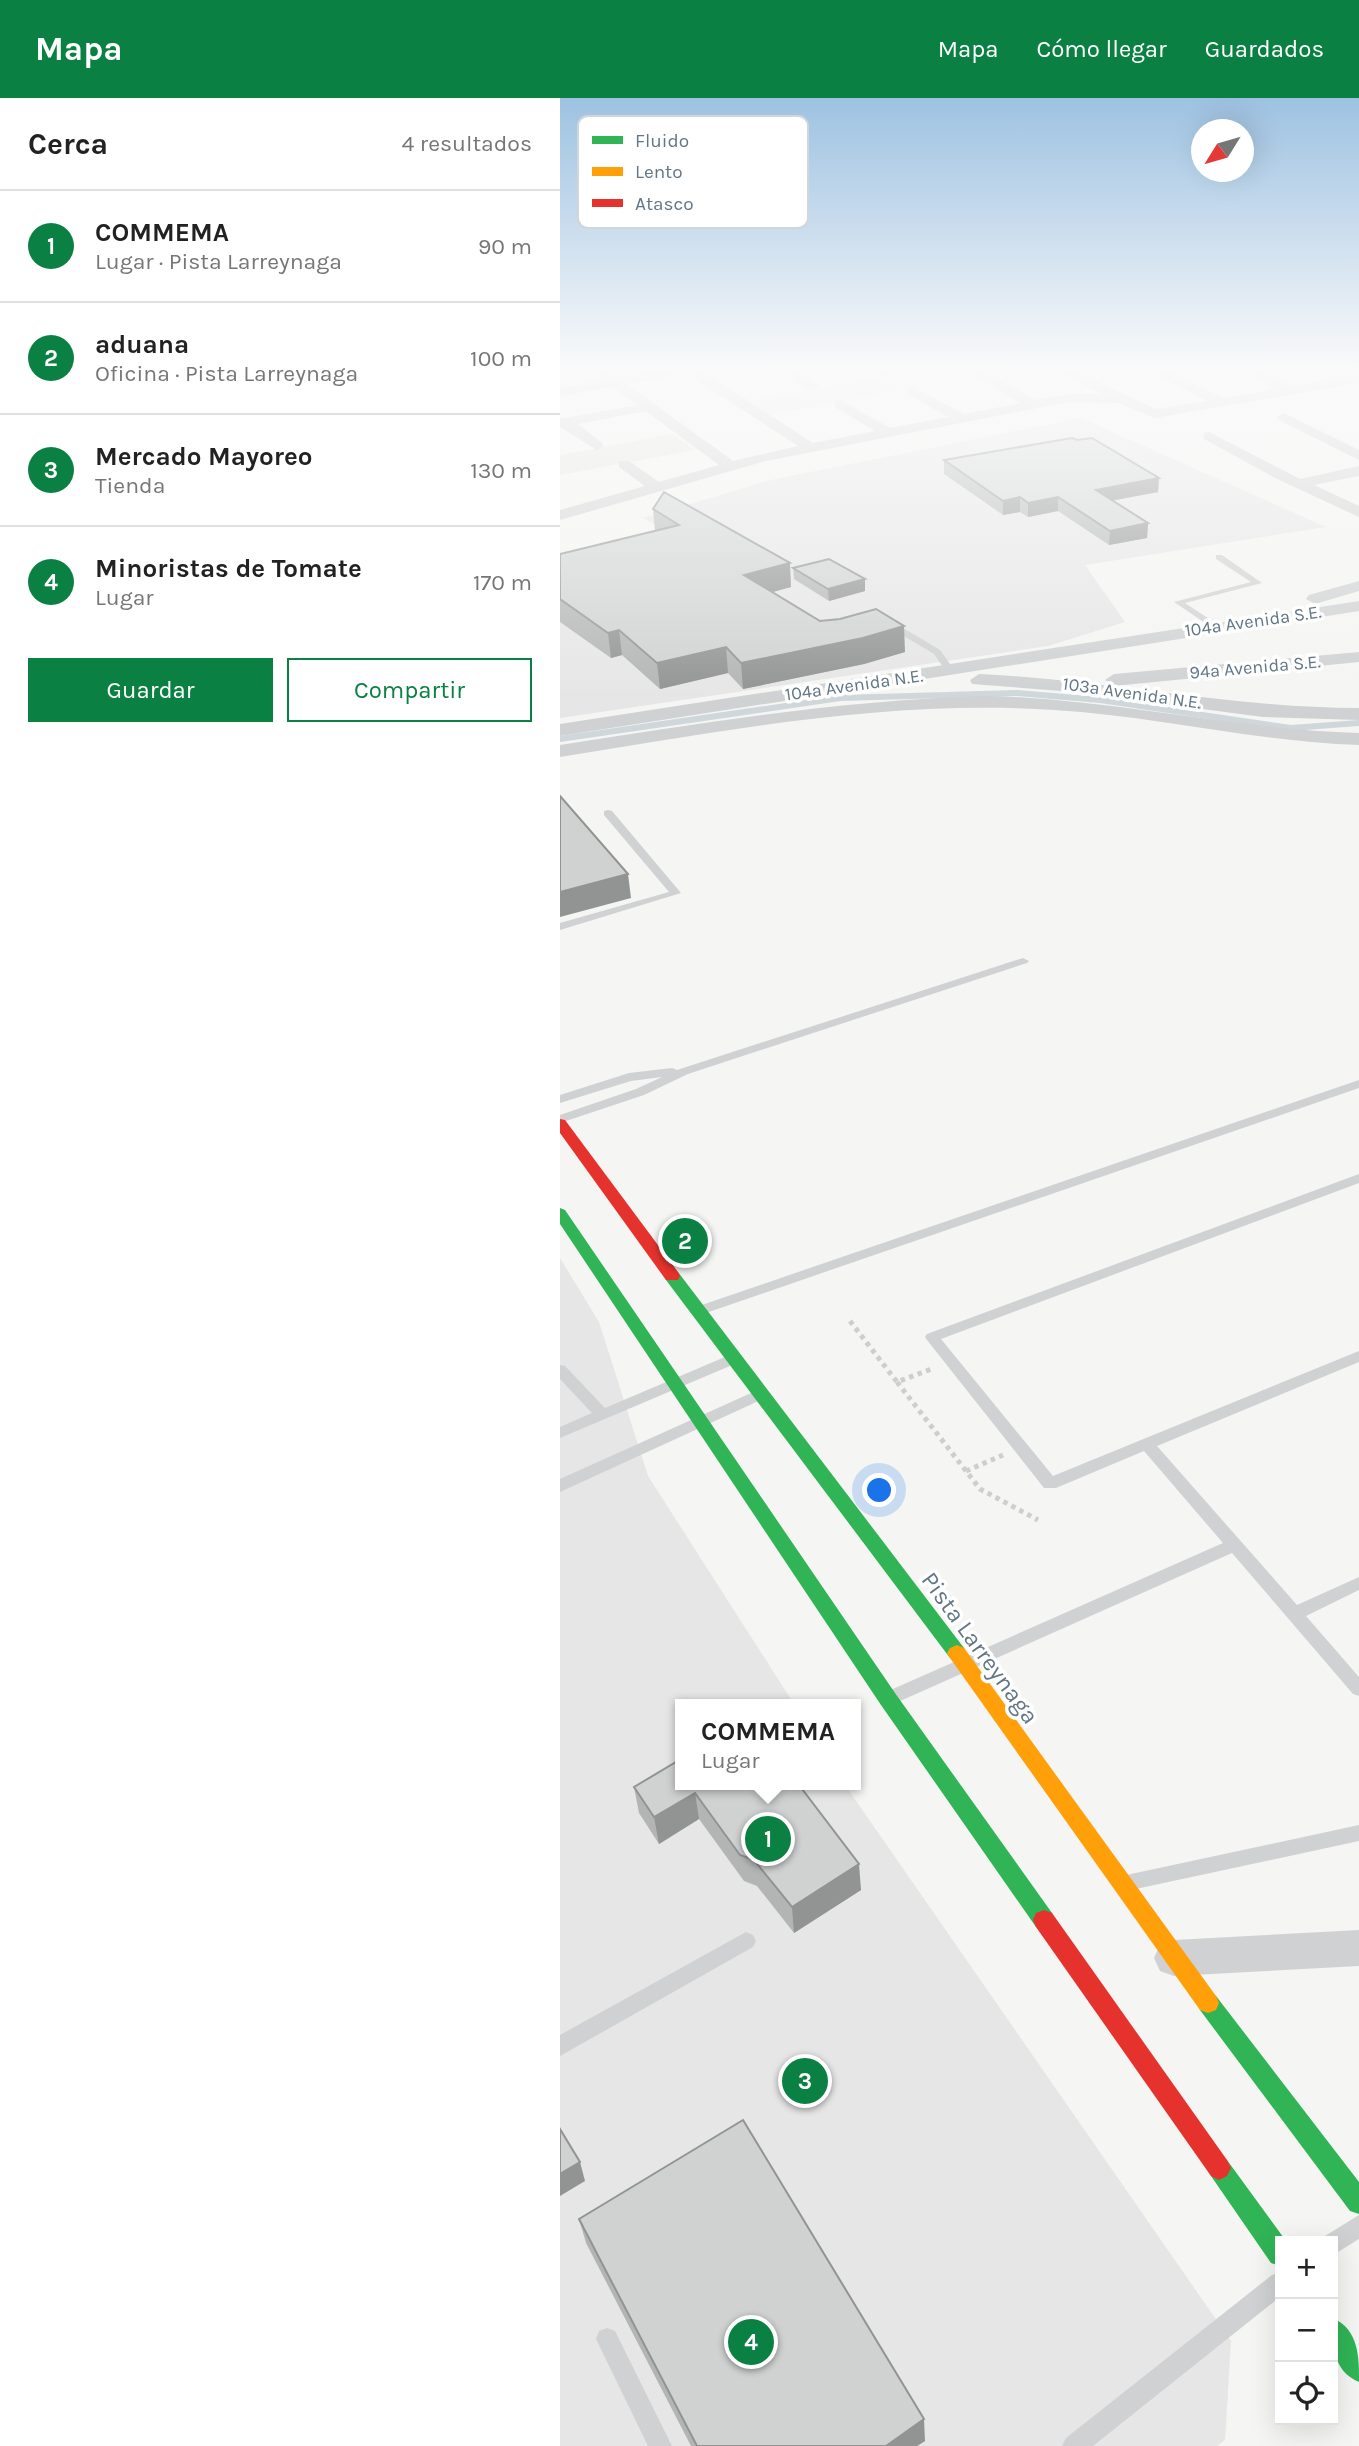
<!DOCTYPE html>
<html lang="es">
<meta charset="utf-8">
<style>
:root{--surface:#fff;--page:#f2f2f2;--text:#222;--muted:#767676;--line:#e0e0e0;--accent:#0b8043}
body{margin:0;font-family:Karla,sans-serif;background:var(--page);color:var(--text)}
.controls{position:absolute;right:21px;bottom:21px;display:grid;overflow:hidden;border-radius:0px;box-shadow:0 7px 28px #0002}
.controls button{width:63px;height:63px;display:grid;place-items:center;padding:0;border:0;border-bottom:2px solid var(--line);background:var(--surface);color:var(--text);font:35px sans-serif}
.compass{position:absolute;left:631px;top:21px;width:63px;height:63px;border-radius:50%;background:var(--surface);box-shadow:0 7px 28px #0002;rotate:233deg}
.you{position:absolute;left:320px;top:1393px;width:24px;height:24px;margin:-18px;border:5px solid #fff;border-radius:50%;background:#1a73e8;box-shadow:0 0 0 10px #1a73e833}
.badge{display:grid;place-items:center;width:46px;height:46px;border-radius:50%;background:var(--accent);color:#fff;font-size:23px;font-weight:700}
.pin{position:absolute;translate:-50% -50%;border:4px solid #fff;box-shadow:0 2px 7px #0006}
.popup{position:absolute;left:115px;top:1601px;width:186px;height:91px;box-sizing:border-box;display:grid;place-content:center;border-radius:0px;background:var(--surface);filter:drop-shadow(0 2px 5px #0005);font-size:23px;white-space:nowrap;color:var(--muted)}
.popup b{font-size:26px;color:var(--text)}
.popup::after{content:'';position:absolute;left:50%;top:100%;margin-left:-14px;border:14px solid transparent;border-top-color:var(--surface)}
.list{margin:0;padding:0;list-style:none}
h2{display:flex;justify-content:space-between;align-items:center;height:91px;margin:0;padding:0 28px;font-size:30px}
h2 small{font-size:23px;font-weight:400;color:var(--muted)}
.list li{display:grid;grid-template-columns:46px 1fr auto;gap:21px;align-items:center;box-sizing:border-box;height:112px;padding:0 28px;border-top:2px solid var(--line)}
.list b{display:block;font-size:26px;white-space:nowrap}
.list p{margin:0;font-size:23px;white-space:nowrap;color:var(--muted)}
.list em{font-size:23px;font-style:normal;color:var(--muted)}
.actions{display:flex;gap:14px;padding:21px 28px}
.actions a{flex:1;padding:16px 0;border:2px solid var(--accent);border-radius:0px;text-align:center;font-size:24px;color:var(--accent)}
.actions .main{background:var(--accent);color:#fff}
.icon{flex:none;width:38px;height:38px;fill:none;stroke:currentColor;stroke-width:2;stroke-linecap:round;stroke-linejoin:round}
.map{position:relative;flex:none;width:799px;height:2348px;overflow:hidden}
header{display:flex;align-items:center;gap:42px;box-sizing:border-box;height:98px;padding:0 35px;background:var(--accent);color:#fff}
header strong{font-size:33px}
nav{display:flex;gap:38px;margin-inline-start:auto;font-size:24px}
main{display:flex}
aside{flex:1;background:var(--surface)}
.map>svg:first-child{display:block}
.built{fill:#e5e6e5}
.green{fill:#e4e8e1}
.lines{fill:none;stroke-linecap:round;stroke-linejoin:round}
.stream{stroke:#cfd7da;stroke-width:6}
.path{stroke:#cecece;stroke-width:5;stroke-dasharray:4.5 4.5;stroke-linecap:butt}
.lane{fill:#d0d1d2;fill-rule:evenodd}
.street{fill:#d0d1d2;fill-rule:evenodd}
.fast{fill:#30b455;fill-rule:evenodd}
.slow{fill:#ff9f0a;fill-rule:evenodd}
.jam{fill:#e5322d;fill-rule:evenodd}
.wall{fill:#b3b5b5}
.shaded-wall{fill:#929393}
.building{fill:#d0d2d2;stroke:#929393;stroke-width:2}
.labels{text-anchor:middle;stroke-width:7;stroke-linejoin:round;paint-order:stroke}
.far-street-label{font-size:18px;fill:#627685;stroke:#fff}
.near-street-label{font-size:24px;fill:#627685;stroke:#fff}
.key{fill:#fff;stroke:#d0d6da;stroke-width:2}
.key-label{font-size:19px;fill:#627685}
</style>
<header>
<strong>Mapa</strong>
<nav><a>Mapa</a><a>Cómo llegar</a><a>Guardados</a></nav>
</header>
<main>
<aside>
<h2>Cerca<small>4 resultados</small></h2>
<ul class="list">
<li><span class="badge">1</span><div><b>COMMEMA</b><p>Lugar · Pista Larreynaga</p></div><em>90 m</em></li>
<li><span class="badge">2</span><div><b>aduana</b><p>Oficina · Pista Larreynaga</p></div><em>100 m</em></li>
<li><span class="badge">3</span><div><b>Mercado Mayoreo</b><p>Tienda</p></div><em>130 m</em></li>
<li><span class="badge">4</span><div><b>Minoristas de Tomate</b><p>Lugar</p></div><em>170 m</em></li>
</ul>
<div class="actions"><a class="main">Guardar</a><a>Compartir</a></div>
</aside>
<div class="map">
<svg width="799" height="2348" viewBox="0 0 799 2348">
<rect width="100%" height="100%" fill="#f5f5f3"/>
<g class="built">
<path d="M521,320l245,109 -241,38 40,57 -77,24 -488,72v-157l104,-32 -21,-11 128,-38z"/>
<path d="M0,1160l39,64 49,154 146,228h-114v81h165l386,556 -6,99 -8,6h-657z"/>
</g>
<g class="green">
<path d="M361,272h36l13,8 -199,36 -20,-13z"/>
<path d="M113,336l22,16 -135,25v-20z"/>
</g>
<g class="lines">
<path class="stream" d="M0,641l280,-41 177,-5 83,7 191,28 68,-5"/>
<g class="path">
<path d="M290,1223l47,61 37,-14"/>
<path d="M337,1284l83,107 58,31"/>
<path d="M406,1373l37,-16"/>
</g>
<g class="lane">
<path d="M656,457h6l40,28 -77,20 32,21v4l-3,1 -40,-27 77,-20 -35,-23z"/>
<path d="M327,524h6l47,28 15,21 -2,2h-6l-13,-19 -47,-28z"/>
<path d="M48,712l4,1 69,82 -121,37v-7l109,-31 -65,-77v-4z"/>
<path d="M463,860l6,3 -2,2 -339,111 -44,21 -84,28v-8l76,-26 26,-12 -31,4 -71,22v-8l69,-22 43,-5 5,2z"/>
<path d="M799,982v8l-656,226 -5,2 -7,-5 2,-3z"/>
<path d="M799,1076v9l-418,156 112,137 306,-125v11l-202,84 140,159 62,-28v13l-53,26 53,61v19l-6,-2 -121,-141 -334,149 -6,2 -6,-2 -3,-5 3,-5 337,-149 -79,-92 -88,37h-12l-117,-148 -2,-3 2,-3z"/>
<path d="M172,1256l5,1 2,4 -2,4 -177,75v-11l32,-14 -32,-34v-14l5,1 40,42z"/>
<path d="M200,1291l5,1 2,4 -2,4 -205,94v-13z"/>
<path d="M799,1727v16l-228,49 -7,-2 -2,-6 2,-6 7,-2z"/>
<path d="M186,1834l7,3 3,6 -3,6 -193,109v-21z"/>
<path d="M799,2117v24l-26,16v-14h-10l2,-5z"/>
<path d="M720,2174v25l-187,149h-31l4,-8 206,-163z"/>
<path d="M47,2230l8,3 57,115h-24l-52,-107 3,-8z"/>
</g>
<g class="street">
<path d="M33,272h15l10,8 44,-8h39l112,73 62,-12 -40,-24v-6l5,-1 50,28 58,-11 -40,-23 -2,-3 7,-4 51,27 56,-11 -56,-33h17l54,30 33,-6h33l-47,-24h18l84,39 51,-8 -58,-31h17l57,28 53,-9 -34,-19h17l33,16 67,-11v8l-205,35 -35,-15 -51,-1 -302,59 -206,59v-10l85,-24 -26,-19v-6h10l30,21 60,-17 -73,-54 -68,13 24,19 2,3 -7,4 -37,-23v-8l77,-14 -24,-18 -53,9v-8l44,-8zM128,276l110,72 -65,15 -106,-77z"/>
<path d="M220,272h16l24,17 -12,3z"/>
<path d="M312,272h16l5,5 -7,4z"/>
<path d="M724,315l75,37v10l-80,-40 -2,-3z"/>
<path d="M649,334l91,47 59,-13v10l-45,9 45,21v11l-84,-39 -71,-39v-6z"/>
<path d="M799,483v10l-44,13 -9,-5 3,-4z"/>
<path d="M799,503v10l-799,125v-12z"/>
<path d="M799,554v10l-245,24 -9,-6 9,-6z"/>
<path d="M419,576c127,6 252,34 380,34v12l-96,-3 -189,-25 -102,-8 -2,-4z"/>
<path d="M432,598c123,4 244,33 367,37v12c-103,-3 -202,-29 -305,-35 -166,-11 -331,21 -494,47v-12c144,-22 286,-46 432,-49z"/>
<path d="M799,1832v36l-185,10 -14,-5 -6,-13 6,-13 14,-5z"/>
</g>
<g class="fast">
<path d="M0,1110l5,2 330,483 157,220 3,7 -3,7 -8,3 -8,-3 -155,-222 -321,-481z"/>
<path d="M112,1173l6,1 286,376 3,5 -3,5 -7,3 -7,-3 -284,-378 -2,-4z"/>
<path d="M648,1895l8,3 143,186v32l-9,-3 -150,-201 -3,-7 3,-7z"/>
<path d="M659,2058l8,4 59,81h-6v25l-9,-3 -60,-87 -4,-8 4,-8z"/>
<path d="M773,2220c26,12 26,39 26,64 -27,-11 -27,-39 -26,-64z"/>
</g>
<path class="slow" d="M397,1547l7,3 252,348 3,7 -3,7 -8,3 -8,-3 -250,-352 -3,-5 3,-5z"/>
<g class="jam">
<path d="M0,1021l5,1 113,152 2,4 -2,4h-12l-106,-147z"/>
<path d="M484,1812l8,3 175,247 4,8 -4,8 -8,4 -8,-4 -175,-249 -3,-7 3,-7z"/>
</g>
</g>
<g class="wall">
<path d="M517,342l82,38 -1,14 -45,8 35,23 -1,15 -38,7 -51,-34 -30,6 -8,-5 -17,3 -59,-41v-14z"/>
<path d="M93,411l138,78 -18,5 47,29 85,31 -41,12 -121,25 -15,-16 -68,16 -38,-34 -11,3 -51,-36v-68l95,-23z"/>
<path d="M233,470l72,23 -36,10 -35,-22z"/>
<path d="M121,1661l180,131 -67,43 -37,-47 -13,-5 -45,-62 -40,25 -20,-31 -5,-26z"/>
<path d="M19,2121l346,222 -8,5h-226l-105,-203z"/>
</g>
<g class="shaded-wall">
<path d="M599,380l-1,14 -63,12 1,-14z"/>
<path d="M460,399v15l-17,3v-14z"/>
<path d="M498,399v14l-30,6v-14z"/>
<path d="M588,425l-1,15 -38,7 1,-14z"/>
<path d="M230,465l1,24 -45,12 -2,-24z"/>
<path d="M305,481v12l-36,10 -1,-12z"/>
<path d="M344,528l1,26 -41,12 -121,25 -2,-26z"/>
<path d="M59,532l3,25 -11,3 -3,-25z"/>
<path d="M166,549l2,26 -68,16 -3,-26z"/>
<path d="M68,776l3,24 -71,19v-25z"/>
<path d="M135,1695l4,26 -40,25 -5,-27z"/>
<path d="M299,1766l2,26 -67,43 -2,-26z"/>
<path d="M20,2064l5,19 -25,15v-22z"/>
<path d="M364,2321l1,22 -8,5h-31z"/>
</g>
<g class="building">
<path d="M512,340l5,2 15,-2 67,40 -63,12 52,33 -38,8 -52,-34 -30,6 -8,-6 -17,4 -59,-41z"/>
<path d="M104,394l126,71 -46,12 76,46 20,-2 36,-10 28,17 -41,12 -122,25 -15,-16 -69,16 -38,-33 -11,3 -48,-34v-45l119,-29 -26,-16z"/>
<path d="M269,461l36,20 -37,10 -35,-21z"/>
<path d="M0,698l68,78 -68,18z"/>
<path d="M121,1661v26h118l60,79 -67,43 -38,-47 -14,-5 -45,-62 -41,24 -20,-30z"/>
<path d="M183,2022l181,299 -38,27h-189l-118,-227z"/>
<path d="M0,2031l20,33 -20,12z"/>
</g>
<linearGradient id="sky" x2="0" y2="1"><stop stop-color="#9ec2e2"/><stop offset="0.45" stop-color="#fafafa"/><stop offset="1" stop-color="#fafafa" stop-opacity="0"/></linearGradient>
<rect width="799" height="601" fill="url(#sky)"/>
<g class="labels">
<g class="far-street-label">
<text transform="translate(693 523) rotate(-8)" y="6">104a Avenida S.E.</text>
<text transform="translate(695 569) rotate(-5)" y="6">94a Avenida S.E.</text>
<text transform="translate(294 587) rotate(-8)" y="6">104a Avenida N.E.</text>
<text transform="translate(572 595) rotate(8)" y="6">103a Avenida N.E.</text>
</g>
<g class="near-street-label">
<text transform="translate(420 1550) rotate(54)" y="8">Pista Larreynaga</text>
</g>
</g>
<rect x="18" y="18" width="230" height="112" rx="10" class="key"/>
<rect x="32" y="38" width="31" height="8" fill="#30b455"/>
<rect x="32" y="69" width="31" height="9" fill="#ff9f0a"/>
<rect x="32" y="101" width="31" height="8" fill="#e5322d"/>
<g class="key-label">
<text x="75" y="49">Fluido</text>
<text x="75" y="80">Lento</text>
<text x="75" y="112">Atasco</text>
</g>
</svg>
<div class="controls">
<button>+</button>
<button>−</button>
<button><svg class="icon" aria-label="locate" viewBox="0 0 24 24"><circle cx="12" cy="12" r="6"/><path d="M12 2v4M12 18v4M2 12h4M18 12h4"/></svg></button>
</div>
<svg class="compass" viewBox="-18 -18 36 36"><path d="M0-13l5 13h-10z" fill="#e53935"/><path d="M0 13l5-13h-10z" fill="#767676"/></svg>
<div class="you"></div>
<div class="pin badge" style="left:208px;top:1741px">1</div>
<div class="popup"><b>COMMEMA</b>Lugar</div>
<div class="pin badge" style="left:125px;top:1143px">2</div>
<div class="pin badge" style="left:245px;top:1983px">3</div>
<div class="pin badge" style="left:191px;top:2244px">4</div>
</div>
</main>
